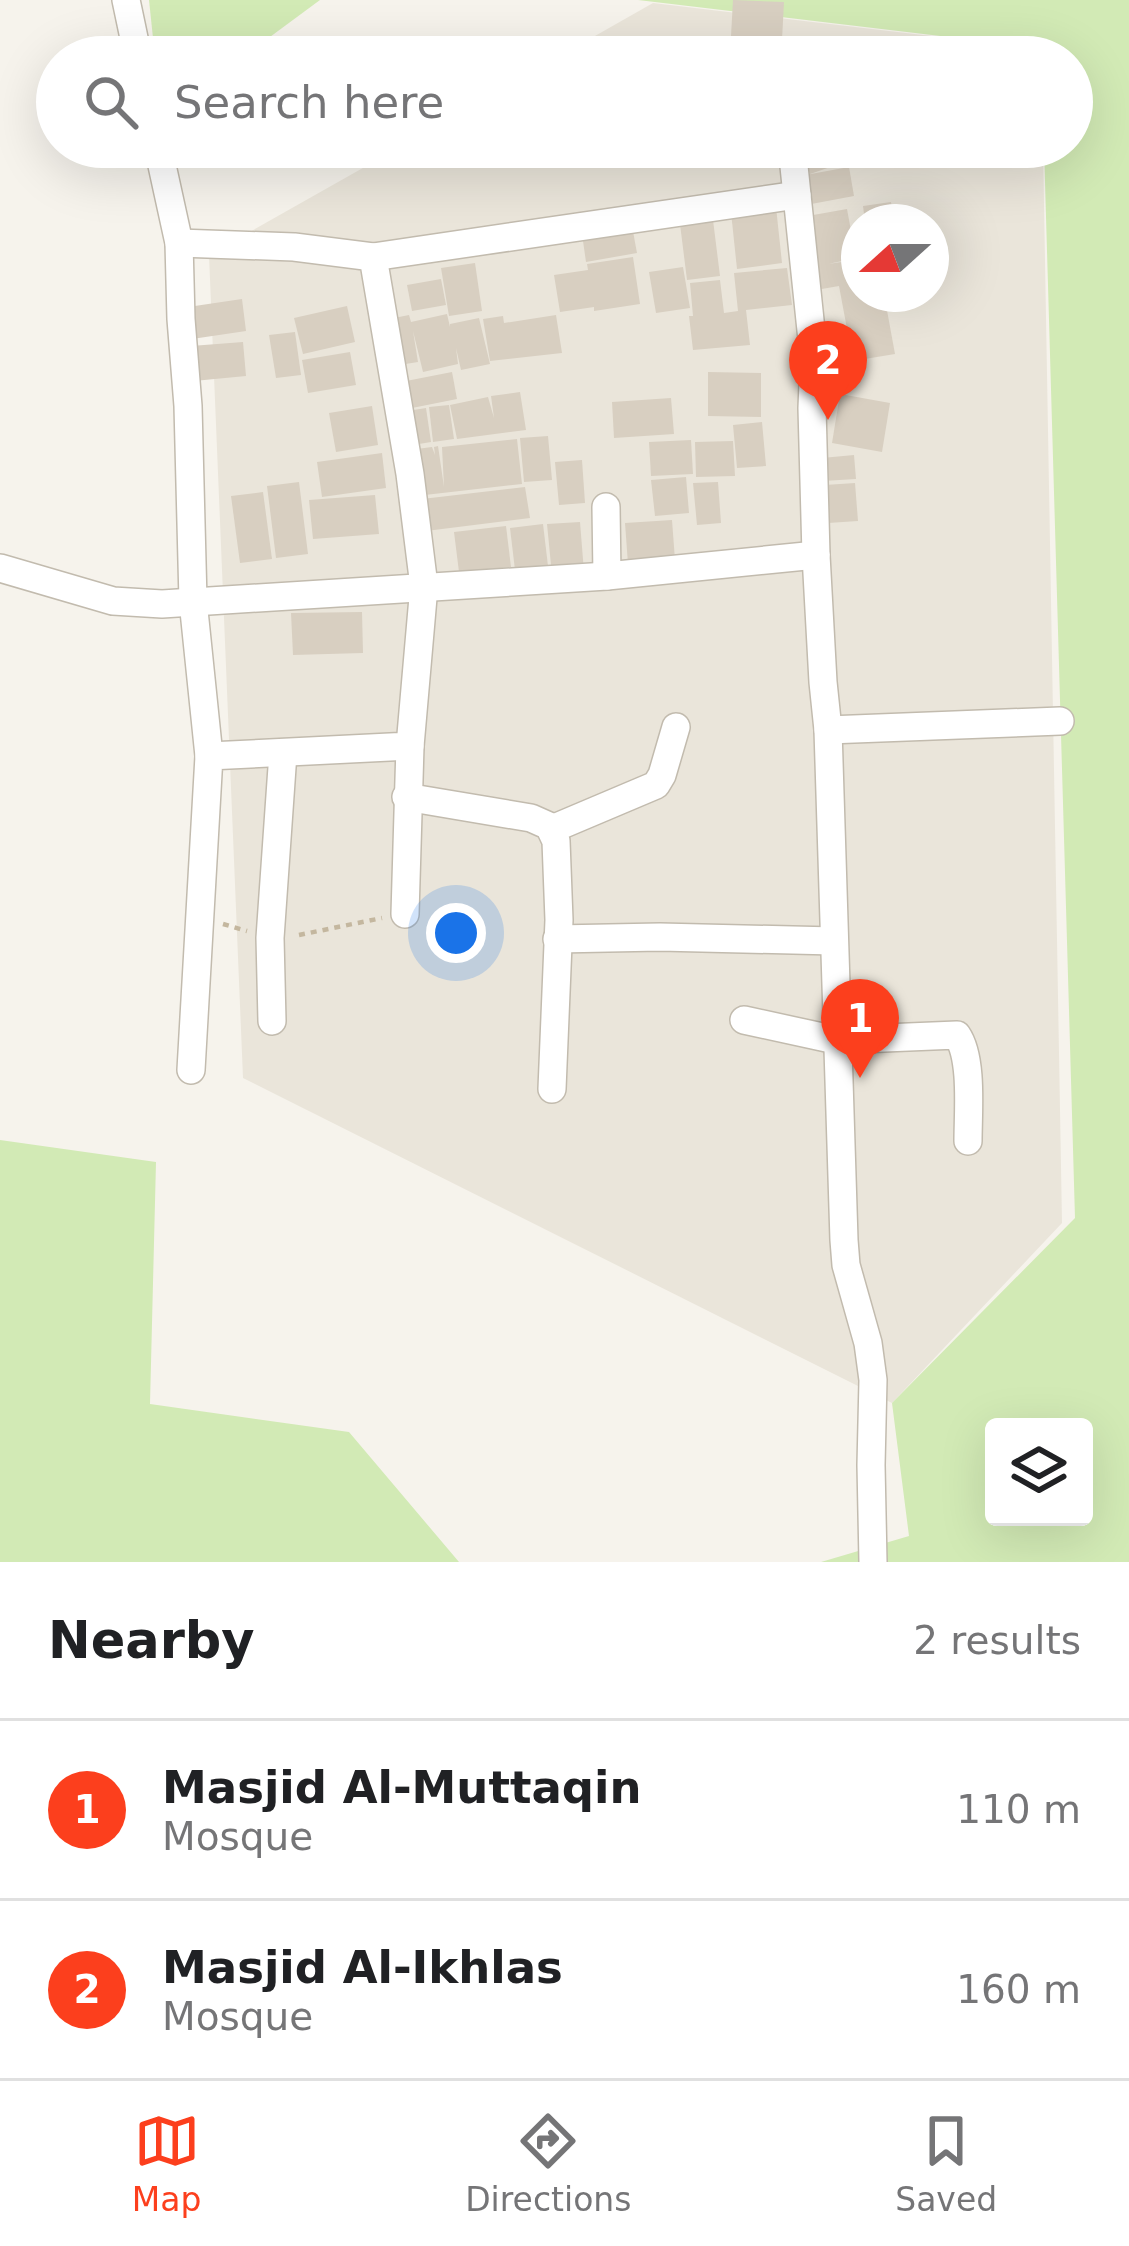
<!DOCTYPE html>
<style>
:root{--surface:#fff;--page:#f6f6f6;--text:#202124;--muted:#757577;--line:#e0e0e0;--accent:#fc3f1d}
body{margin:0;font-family:"DejaVu Sans",sans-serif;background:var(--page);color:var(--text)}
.controls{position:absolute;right:36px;bottom:36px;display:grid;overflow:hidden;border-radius:12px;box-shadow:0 12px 48px #0002}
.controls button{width:108px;height:108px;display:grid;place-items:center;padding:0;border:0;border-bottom:3px solid var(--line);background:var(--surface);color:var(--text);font:60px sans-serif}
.compass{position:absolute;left:841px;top:204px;width:108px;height:108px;border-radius:50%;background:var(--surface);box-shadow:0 12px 48px #0002;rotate:249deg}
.you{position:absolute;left:456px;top:933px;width:42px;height:42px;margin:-30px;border:9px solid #fff;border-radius:50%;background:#1a73e8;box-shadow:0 0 0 18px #1a73e833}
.badge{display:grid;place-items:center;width:78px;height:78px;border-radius:50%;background:var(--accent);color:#fff;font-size:39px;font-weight:700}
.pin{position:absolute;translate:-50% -99px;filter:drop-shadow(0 3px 6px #0008)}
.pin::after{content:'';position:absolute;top:63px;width:42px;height:36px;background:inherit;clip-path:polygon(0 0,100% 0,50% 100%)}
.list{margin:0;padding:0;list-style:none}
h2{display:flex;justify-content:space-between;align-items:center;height:156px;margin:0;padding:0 48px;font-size:51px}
h2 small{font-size:39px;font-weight:400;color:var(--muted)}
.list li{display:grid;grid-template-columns:78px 1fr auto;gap:36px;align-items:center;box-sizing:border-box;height:180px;padding:0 48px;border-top:3px solid var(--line)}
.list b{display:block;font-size:45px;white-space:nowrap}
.list p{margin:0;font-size:39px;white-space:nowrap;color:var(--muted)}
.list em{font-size:39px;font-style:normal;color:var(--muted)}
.icon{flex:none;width:66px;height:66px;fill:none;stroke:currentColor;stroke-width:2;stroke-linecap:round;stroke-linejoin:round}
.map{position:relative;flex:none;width:1129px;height:1562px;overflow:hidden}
.search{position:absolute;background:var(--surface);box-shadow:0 12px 48px #0002;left:36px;right:36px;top:36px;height:132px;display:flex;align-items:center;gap:30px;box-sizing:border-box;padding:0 42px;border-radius:66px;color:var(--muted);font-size:45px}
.sheet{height:516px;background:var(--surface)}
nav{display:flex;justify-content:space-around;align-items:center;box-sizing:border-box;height:168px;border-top:3px solid var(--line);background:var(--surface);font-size:33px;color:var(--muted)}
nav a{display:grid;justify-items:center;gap:6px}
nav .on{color:var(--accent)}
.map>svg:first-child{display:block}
.residential{fill:#eae5da;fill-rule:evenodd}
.green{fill:#d2eab5;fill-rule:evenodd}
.building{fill:#d8cfc1}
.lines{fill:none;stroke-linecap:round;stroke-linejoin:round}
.minor-casing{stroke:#c2bbae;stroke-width:30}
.path{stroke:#c4b79f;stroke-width:4.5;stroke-dasharray:6 6;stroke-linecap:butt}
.minor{stroke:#fff;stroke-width:27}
</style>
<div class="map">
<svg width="1129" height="1562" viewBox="0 0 1129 1562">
<rect width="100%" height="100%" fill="#f6f3ec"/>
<g class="residential">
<path d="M653,3l389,46v8h-484z"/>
<path d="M400,147h643l19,1076 -170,180 -649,-325 -34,-823zM859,222h72v72h-72z"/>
</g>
<g class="green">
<path d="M149,0h171l-77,57h-88z"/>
<path d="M638,0h491v1562h-308l88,-26 -17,-133 183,-185 -31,-1071h28v-90h-30l-1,-9zM994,1427h90v90h-90z"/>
<path d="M0,1140l156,22 -6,242 199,28 110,130h-459z"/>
</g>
<g class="building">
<path d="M733,0l51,2 -2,38 -51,-4z"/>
<path d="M733,44l47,8 -1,5h-48z"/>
<path d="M801,147h36l5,16 -32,11z"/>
<path d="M849,167l5,29 -48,9 -6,-29z"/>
<path d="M891,202l3,20h-29l-2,-16z"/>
<path d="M776,207l6,56 -45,6 -6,-57z"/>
<path d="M847,209l9,49 -28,6 27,-4 4,34h25l11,60 -42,7 -14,-75 -23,4 -14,-73z"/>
<path d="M712,212l8,64 -33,4 -8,-64z"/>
<path d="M632,226l5,27 -51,9 -4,-28z"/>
<path d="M633,257l7,47 -46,7v-4l-34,5 -6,-37 34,-5 -1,-6z"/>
<path d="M475,263l7,48 -33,5 -8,-48z"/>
<path d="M683,267l7,41 -34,5 -7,-41z"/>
<path d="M787,268l5,37 -46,5 4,35 -57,5 -4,-34h4l-3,-33 30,-3 4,33 14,-2 -4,-38z"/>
<path d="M441,279l5,26 -34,6 -5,-26z"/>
<path d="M242,299l4,32 -54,8 -4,-32z"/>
<path d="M347,306l8,36 -52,12 -9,-36z"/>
<path d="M447,314l3,13v-3l29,-6 11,46 -29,6 -5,-22 2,16 -35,8 -10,-41 5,31 -25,4 -9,-46 25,-5 2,7z"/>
<path d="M556,315l6,38 -72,8 -7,-42 20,-3 1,7z"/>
<path d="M295,332l6,43 -25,3 -7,-43z"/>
<path d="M243,342l3,34 -52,5 -3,-35z"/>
<path d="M350,352l6,33 -48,8 -6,-33z"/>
<path d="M452,372l5,27 -50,10 -6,-27z"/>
<path d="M708,372l53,1v44l-53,-1z"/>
<path d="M520,392l6,38 -69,9 -7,-34 38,-8 6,21 -3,-22z"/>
<path d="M840,394l50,9 -8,49 -50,-9z"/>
<path d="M671,398l3,36 -60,4 -2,-36z"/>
<path d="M449,405l5,34 -21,3 -4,-35z"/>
<path d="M372,406l6,39 -42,7 -7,-39z"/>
<path d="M426,408l5,34 -24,4 -6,-34z"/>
<path d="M762,422l4,44 -29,2 -4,-43z"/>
<path d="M548,436l4,44 -28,2 -4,-44z"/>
<path d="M517,439l5,45 -106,12 -7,-46 23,-3 3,8 -1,-8 4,-1 6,41 -2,-40z"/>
<path d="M691,440l2,34 -42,2 -2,-34z"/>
<path d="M733,441l2,35 -39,1 -1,-35z"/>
<path d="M382,453l4,35 -64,9 -5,-35z"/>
<path d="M854,455l2,24 -33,2 -1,-23z"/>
<path d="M582,460l3,43 -26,2 -4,-43z"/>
<path d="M686,477l3,36 -34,3 -4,-36z"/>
<path d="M299,482l9,72 -32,4 -9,-72z"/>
<path d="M718,482l3,41 -24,2 -4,-42z"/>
<path d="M855,483l3,38 -30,2 -3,-38z"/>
<path d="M525,487l5,31 -104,13 -4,-32z"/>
<path d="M263,492l9,67 -32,4 -9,-67z"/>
<path d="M375,495l4,39 -66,5 -4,-39z"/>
<path d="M672,520l3,40 -47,4 -3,-41z"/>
<path d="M580,522l4,50 -32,3 -5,-51z"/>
<path d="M543,524l5,42 -33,4 -5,-42z"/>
<path d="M506,526l5,41 -52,5 -5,-40z"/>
<path d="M362,612l1,41 -70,2 -2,-42z"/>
</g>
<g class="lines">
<defs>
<g id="minor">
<path d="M126,0l12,57"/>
<path d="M158,147l21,96 2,76 7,87 5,195 16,155"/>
<path d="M792,147l22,212 -2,49 4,147 7,127 5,48 16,510 2,25 22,78 5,37 -2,85 2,97"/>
<path d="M179,243l115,4 79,10 37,217 14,112 -14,160 -201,10 -18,314"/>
<path d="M373,257l424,-62"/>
<path d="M606,507l1,69"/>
<path d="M0,568l113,33 49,3 445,-28 209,-21"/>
<path d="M828,730l232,-9"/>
<path d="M406,797l125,21 18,8 7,15 3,79 -7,169"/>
<path d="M552,829l104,-44 6,-10 14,-48"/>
<path d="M405,914l5,-168"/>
<path d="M557,939l103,-2 174,4"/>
<path d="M744,1020l92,20 121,-5c16,23 11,77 11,106"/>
<path d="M272,1021l-2,-83 13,-185"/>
</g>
</defs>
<use href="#minor" class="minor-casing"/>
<g class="path">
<path d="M223,924l24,7"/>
<path d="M299,935l83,-17"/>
</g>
<use href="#minor" class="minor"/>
</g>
</svg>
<div class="controls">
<button><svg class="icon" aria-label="layers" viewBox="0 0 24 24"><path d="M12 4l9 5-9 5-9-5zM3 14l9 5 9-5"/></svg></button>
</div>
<svg class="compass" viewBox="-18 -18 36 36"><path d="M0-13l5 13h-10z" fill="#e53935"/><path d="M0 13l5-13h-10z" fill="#757577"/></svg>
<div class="you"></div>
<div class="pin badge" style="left:860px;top:1078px">1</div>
<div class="pin badge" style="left:828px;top:420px">2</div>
<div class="search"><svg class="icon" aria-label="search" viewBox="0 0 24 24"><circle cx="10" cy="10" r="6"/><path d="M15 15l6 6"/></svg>Search here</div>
</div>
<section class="sheet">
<h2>Nearby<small>2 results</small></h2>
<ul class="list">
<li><span class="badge">1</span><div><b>Masjid Al-Muttaqin</b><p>Mosque</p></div><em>110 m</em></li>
<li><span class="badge">2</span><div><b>Masjid Al-Ikhlas</b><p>Mosque</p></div><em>160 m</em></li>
</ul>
</section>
<nav>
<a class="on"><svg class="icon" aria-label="map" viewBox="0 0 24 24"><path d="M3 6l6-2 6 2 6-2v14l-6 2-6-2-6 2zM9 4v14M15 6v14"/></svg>Map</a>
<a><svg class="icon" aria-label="directions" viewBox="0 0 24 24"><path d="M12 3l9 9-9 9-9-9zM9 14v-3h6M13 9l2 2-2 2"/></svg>Directions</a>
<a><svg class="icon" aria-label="saved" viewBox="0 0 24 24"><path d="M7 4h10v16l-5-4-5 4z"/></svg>Saved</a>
</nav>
